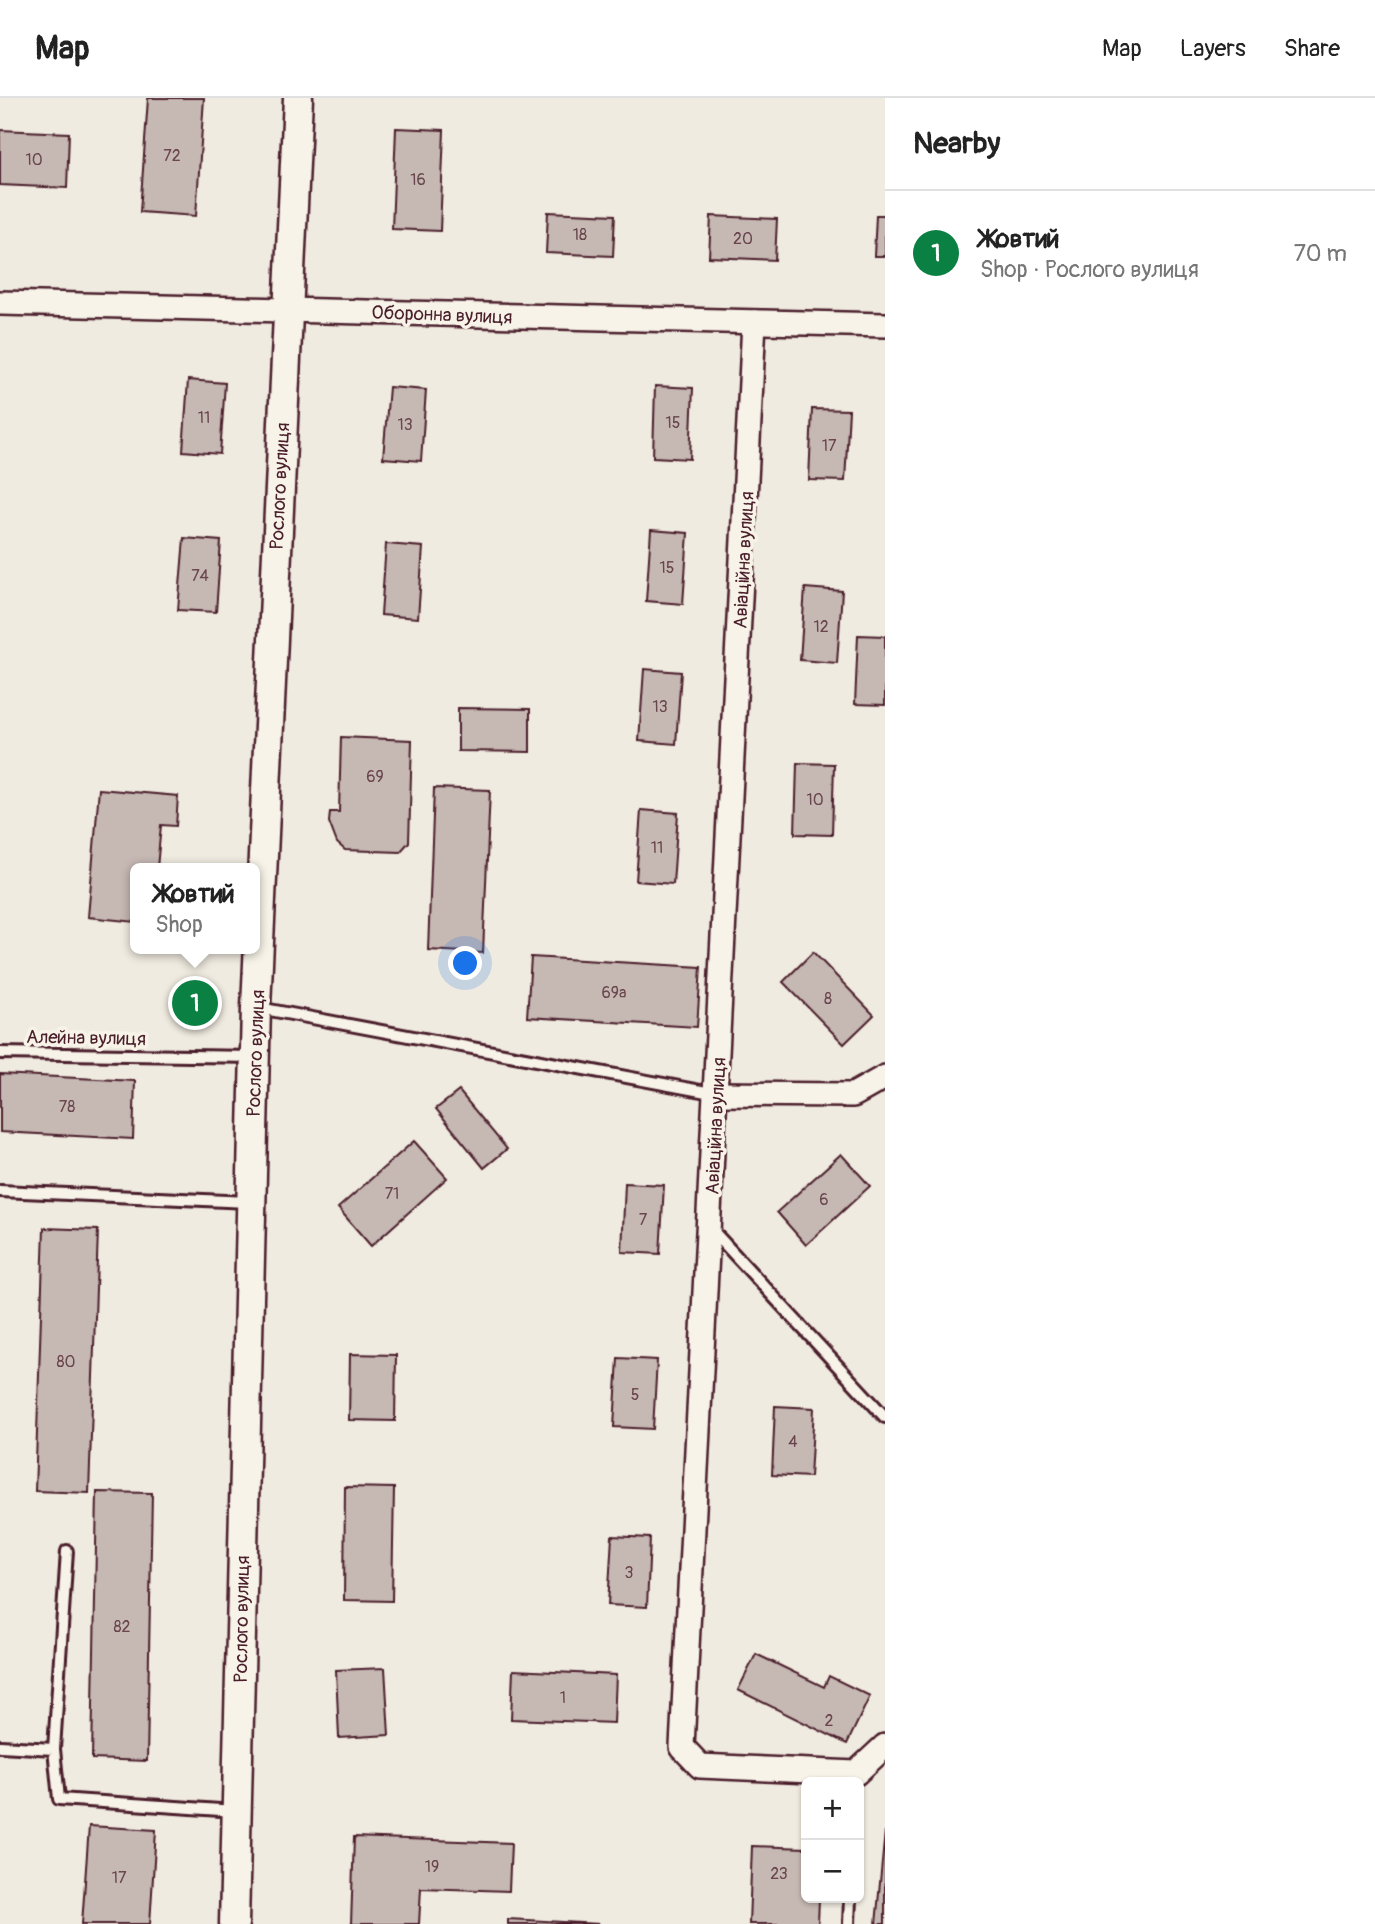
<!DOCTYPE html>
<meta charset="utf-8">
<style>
:root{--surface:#fff;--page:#f2f2f2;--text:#222;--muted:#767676;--line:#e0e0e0;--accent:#0b8043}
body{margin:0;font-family:Pangolin,sans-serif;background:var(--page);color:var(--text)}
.controls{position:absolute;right:21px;bottom:21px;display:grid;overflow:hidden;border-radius:10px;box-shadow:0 2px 5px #0004}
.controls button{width:63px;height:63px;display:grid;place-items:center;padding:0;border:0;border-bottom:2px solid var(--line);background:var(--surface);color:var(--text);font:35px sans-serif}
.you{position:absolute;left:466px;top:866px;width:24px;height:24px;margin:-18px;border:5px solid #fff;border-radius:50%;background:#1a73e8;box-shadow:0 0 0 10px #1a73e833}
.badge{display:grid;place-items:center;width:46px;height:46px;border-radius:50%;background:var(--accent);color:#fff;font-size:23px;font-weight:700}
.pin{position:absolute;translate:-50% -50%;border:4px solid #fff;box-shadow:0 2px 7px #0006}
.popup{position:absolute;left:130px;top:765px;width:130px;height:91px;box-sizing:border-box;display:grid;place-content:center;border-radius:10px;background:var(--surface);filter:drop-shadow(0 2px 5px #0005);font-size:23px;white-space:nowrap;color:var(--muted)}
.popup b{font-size:26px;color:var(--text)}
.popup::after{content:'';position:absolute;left:50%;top:100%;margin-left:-14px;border:14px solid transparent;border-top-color:var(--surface)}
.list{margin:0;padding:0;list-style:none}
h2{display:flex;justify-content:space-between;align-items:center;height:91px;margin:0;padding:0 28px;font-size:30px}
h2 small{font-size:23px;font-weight:400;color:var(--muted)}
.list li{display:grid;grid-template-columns:46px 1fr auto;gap:21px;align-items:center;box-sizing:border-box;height:126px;padding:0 28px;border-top:2px solid var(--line)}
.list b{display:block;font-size:26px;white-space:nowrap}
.list p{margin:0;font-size:23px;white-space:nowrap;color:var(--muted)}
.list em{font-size:23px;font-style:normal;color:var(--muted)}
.map{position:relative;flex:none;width:885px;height:1826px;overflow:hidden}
header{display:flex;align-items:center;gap:42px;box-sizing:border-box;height:98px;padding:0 35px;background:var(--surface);border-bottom:2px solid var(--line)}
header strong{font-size:33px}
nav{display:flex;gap:38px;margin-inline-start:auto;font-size:24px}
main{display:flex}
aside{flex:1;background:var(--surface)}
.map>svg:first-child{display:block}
.building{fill:#c6b8b3;stroke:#4a1f2b;stroke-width:2}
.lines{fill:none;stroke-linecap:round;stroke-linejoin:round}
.service-casing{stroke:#4a1f2b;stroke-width:16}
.minor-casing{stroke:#4a1f2b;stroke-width:28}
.tertiary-casing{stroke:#4a1f2b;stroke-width:33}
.service{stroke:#f7f3e8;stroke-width:10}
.minor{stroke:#f7f3e8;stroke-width:23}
.tertiary{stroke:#f7f3e8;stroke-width:28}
.labels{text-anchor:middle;stroke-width:7;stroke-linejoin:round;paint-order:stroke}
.number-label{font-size:16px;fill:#69454d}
.street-label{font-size:19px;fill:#4a1f2b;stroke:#f7f3e8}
</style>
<header>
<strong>Map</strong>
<nav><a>Map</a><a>Layers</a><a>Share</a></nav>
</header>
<main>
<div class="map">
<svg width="885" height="1826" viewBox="0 0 885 1826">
<rect width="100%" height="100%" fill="#f0ebe0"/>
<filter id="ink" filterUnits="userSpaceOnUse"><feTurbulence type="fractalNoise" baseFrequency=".0143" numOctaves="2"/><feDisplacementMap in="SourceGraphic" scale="14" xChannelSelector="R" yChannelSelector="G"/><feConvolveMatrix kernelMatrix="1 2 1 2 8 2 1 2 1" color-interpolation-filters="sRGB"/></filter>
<g filter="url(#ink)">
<g class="building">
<path d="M148,0h56l-8,118 -56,-4z"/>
<path d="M396,30l48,2 -4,101 -48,-2z"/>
<path d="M0,32l69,3 -2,55 -67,-3z"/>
<path d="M548,114l67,3 -2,41 -67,-3z"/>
<path d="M876,117h9v41h-11z"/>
<path d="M711,118l66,3 -2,41 -66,-3z"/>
<path d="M188,282l37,3 -5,71 -37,-3z"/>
<path d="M655,288l38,2 -3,71 -37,-2z"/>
<path d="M389,289l37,3 -5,71 -38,-3z"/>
<path d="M812,311l37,1 -4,71 -36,-1z"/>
<path d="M651,432l37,3 -5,71 -37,-3z"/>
<path d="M184,440l37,3 -5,71 -38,-2z"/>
<path d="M386,446l37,3 -5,71 -37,-3z"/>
<path d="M805,490l37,3 -5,72 -37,-3z"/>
<path d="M858,537l27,1v69l-30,-1z"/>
<path d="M644,571l37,3 -5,72 -37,-3z"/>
<path d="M458,610l72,1v43l-72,-1z"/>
<path d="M341,639l71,3 -3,102 -9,10 -55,-2 -8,-7 -8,-21 1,-10h9z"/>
<path d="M797,665l37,1 -2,71 -37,-1z"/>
<path d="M434,690l56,2 -7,163 -55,-3z"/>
<path d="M99,691l79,7 -2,30 -15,-1 -4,43h-21v54l-48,-5z"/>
<path d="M641,712l37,3 -5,71 -37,-3z"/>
<path d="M813,854l61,63 -30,29 -61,-62z"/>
<path d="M531,859l170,10 -4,60 -170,-10z"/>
<path d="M0,976l135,7 -2,58 -133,-7z"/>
<path d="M459,993l48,58 -23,19 -48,-59z"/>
<path d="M414,1043l33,37 -76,68 -33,-38z"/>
<path d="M841,1056l29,32 -64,59 -29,-33z"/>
<path d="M625,1085l39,2 -4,69 -38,-2z"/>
<path d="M44,1130l54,2 -9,263 -54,-2z"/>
<path d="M350,1256l46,1 -1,66 -46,-1z"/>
<path d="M618,1260l39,2 -4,69 -39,-2z"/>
<path d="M775,1308l39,2 -4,69 -38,-2z"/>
<path d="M345,1389l49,1 -2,113 -48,-1z"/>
<path d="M97,1394l55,1 -5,268 -55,-2z"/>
<path d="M612,1438l38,2 -3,69 -39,-2z"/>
<path d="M756,1556l68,33 5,-11 41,20 -23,48 -109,-54z"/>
<path d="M385,1570l4,67 -50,3 -3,-68z"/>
<path d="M513,1572l103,5 -2,48 -103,-4z"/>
<path d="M89,1728l67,4 -6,94h-68z"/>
<path d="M885,1733v93h-9z"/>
<path d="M354,1739l157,6 -2,48 -88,-3 -2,36h-68z"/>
<path d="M752,1748l54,2v50h13l-1,26h-69z"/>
<path d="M508,1821l92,5h-92z"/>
</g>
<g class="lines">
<defs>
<g id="service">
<path d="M259,910l458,86"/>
<path d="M0,955l255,4"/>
<path d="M0,1093l249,11"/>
<path d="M711,1131l174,188"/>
<path d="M0,1648l54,3 5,50 176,12"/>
<path d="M54,1651l13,-198"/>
<path d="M849,1826l1,-26"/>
</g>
<g id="minor">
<path d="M0,205l885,22"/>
<path d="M754,224l-72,1425 18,19 156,7 29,-27"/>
<path d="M717,996l136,1 32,-18"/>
</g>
<path id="tertiary" d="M234,1826l22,-917 42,-909"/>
</defs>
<use href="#service" class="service-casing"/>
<use href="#minor" class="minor-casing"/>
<use href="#tertiary" class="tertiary-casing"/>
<use href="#service" class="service"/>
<use href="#minor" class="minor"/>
<use href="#tertiary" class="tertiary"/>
</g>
</g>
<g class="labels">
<g class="number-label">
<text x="172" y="63">72</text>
<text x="34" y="67">10</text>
<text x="418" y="87">16</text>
<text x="580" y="142">18</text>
<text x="743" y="146">20</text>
<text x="204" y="325">11</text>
<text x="673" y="330">15</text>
<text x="405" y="332">13</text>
<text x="829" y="353">17</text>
<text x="667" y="475">15</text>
<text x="200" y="483">74</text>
<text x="821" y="534">12</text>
<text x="660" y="614">13</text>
<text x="375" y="684">69</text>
<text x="815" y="707">10</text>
<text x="657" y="755">11</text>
<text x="614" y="900">69а</text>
<text x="828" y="906">8</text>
<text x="67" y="1014">78</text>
<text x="392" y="1101">71</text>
<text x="824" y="1107">6</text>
<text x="643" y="1127">7</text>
<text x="66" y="1269">80</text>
<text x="635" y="1302">5</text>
<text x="793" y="1349">4</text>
<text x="629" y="1480">3</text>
<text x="122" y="1534">82</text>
<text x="563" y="1605">1</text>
<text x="829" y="1628">2</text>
<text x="432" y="1774">19</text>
<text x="779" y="1781">23</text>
<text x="119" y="1785">17</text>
</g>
<g class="street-label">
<text transform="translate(442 216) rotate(2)" y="7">Оборонна вулиця</text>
<text transform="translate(279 388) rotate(-87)" y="7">Рослого вулиця</text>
<text transform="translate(743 462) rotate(-87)" y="7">Авіаційна вулиця</text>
<text transform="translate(86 939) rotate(1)" y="7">Алейна вулиця</text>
<text transform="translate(255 955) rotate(-88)" y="7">Рослого вулиця</text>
<text transform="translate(715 1028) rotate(-87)" y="7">Авіаційна вулиця</text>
<text transform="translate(241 1521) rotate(-89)" y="7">Рослого вулиця</text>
</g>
</g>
</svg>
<div class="controls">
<button>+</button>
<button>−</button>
</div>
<div class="you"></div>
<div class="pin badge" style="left:195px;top:905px">1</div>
<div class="popup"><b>Жовтий</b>Shop</div>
</div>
<aside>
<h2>Nearby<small></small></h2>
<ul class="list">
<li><span class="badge">1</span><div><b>Жовтий</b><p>Shop · Рослого вулиця</p></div><em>70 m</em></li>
</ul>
</aside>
</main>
